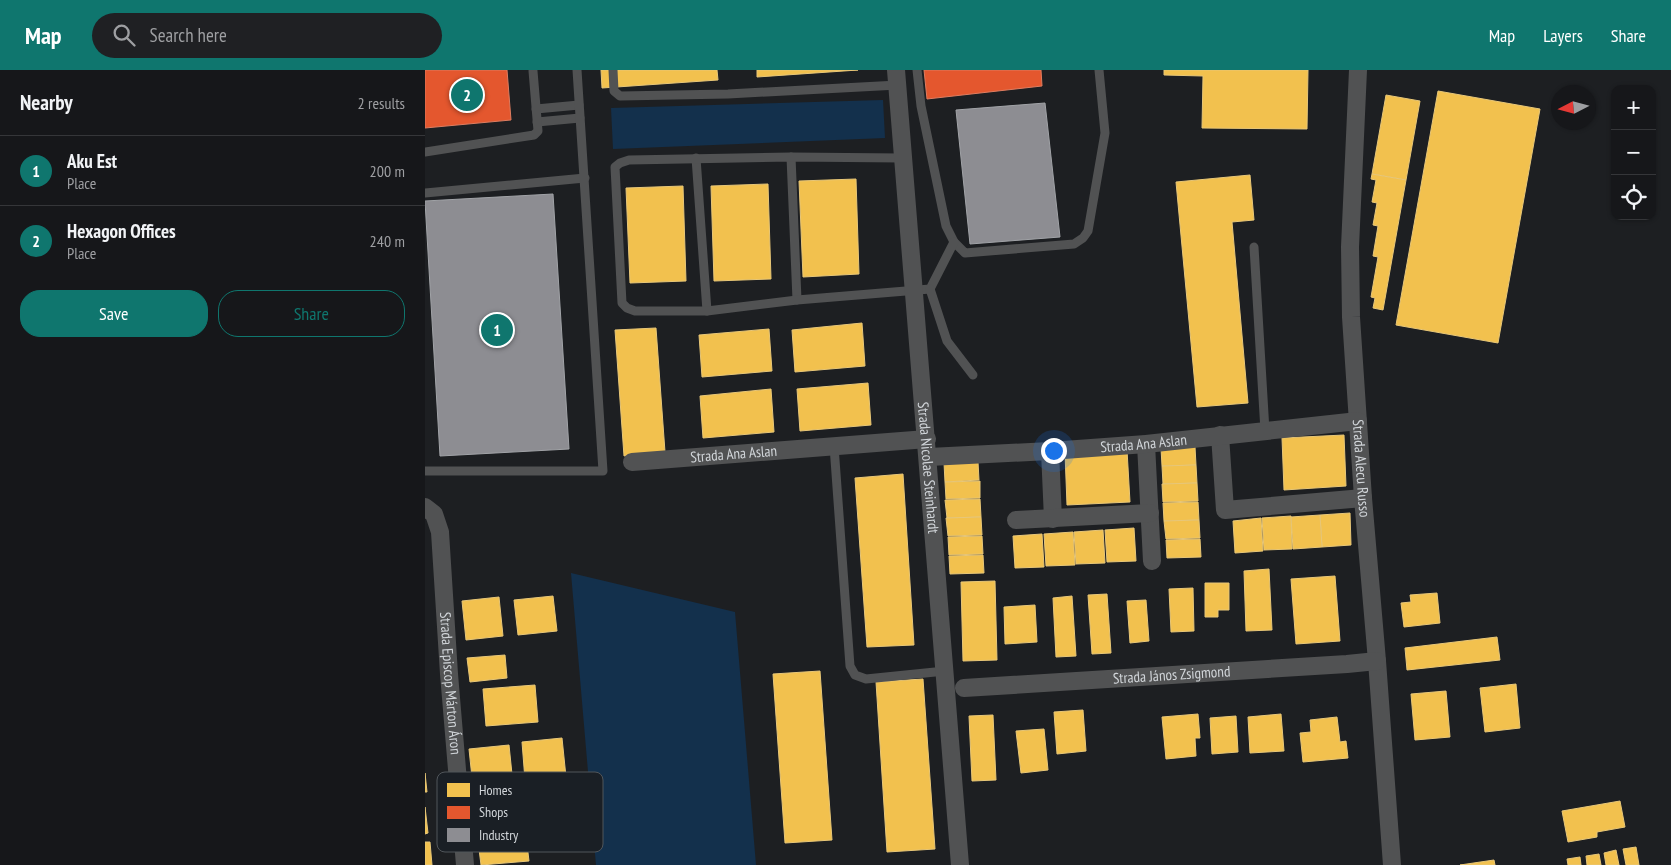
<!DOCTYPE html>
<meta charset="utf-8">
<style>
:root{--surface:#16171a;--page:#1f2023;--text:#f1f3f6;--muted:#9e9fa2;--line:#353639;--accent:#0f766e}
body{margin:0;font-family:"PT Sans Narrow",sans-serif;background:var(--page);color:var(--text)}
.controls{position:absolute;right:15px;top:15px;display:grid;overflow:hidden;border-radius:10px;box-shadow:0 1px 4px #0004}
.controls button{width:45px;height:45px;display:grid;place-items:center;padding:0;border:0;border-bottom:1px solid var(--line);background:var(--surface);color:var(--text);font:25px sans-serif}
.compass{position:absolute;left:1126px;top:15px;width:45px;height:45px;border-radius:50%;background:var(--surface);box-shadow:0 1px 4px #0004;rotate:264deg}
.you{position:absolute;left:628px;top:380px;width:18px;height:18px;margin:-12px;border:4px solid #fff;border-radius:50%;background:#1a73e8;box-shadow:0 0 0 8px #1a73e833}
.badge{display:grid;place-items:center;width:32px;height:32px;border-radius:50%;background:var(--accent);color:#fff;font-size:16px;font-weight:700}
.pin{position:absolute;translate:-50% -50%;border:2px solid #fff;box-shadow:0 1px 5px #0006}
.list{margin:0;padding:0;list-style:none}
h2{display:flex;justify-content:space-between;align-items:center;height:65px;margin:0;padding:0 20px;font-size:21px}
h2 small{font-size:16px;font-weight:400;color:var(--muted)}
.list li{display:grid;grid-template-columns:32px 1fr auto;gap:15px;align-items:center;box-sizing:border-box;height:70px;padding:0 20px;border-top:1px solid var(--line)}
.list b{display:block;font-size:19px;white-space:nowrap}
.list p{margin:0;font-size:16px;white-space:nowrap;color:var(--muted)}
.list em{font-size:16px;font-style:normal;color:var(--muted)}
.actions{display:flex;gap:10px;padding:15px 20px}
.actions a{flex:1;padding:11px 0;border:1px solid var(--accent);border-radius:20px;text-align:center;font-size:18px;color:var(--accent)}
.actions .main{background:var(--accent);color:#fff}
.icon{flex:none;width:28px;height:28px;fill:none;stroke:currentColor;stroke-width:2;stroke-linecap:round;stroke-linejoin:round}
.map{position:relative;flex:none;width:1246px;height:795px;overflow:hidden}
header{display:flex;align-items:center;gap:30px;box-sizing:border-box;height:70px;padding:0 25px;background:var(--accent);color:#fff}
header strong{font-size:24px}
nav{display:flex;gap:28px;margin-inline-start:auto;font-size:18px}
.search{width:350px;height:45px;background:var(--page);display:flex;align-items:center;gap:12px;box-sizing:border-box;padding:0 18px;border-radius:28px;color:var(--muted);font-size:19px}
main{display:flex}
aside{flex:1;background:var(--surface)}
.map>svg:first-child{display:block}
.green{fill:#13304c}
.homes{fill:#f2c14e;stroke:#e8c778}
.shops{fill:#e4572e;stroke:#de7d61}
.industry{fill:#8d8d92;stroke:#a1a3a7}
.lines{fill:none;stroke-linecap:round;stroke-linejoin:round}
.lane{stroke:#515253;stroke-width:9}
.street{stroke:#515253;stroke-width:18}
.labels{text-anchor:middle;stroke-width:5;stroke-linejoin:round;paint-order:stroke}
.street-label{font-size:15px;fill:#d1d5d9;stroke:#1a1f25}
.key{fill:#1a1f25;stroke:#51565b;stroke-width:1}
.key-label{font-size:14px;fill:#d1d5d9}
</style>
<header>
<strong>Map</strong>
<div class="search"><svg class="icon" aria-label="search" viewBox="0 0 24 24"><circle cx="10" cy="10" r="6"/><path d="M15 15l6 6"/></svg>Search here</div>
<nav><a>Map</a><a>Layers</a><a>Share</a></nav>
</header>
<main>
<aside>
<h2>Nearby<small>2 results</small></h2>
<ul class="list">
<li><span class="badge">1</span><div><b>Aku Est</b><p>Place</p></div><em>200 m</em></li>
<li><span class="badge">2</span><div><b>Hexagon Offices</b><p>Place</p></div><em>240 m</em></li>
</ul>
<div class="actions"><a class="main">Save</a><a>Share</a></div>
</aside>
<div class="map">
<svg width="1246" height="795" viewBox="0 0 1246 795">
<rect width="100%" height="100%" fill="#1d1f22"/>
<g class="green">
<path d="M458,30l2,38 -272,11 -2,-41z"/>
<path d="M146,503l164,39 21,253h-160z"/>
</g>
<g class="homes">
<path d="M176,0h116l1,10 -116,8z"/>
<path d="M332,0h101l-101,7z"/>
<path d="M739,0h144l-1,59 -105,-1 1,-52 -39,-1z"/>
<path d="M1013,21l102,18 -42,234 -102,-18z"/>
<path d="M961,25l34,6 -14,79 -34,-6z"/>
<path d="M947,104l34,6 -23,130 -10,-2 2,-10 -4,-1 7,-40 -5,-1 5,-30 -5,-1 4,-22 -5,-1 4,-22 -5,-1z"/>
<path d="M825,105l4,45 -22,2 16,181 -51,4 -21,-225z"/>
<path d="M431,109l3,95 -56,3 -4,-96z"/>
<path d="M343,114l3,95 -57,2 -3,-95z"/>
<path d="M258,116l3,95 -56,2 -4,-95z"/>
<path d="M437,253l3,43 -70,6 -3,-42z"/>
<path d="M231,258l9,124 -41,4 -9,-126z"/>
<path d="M344,259l3,42 -70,6 -3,-42z"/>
<path d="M443,313l3,42 -71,6 -3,-42z"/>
<path d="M346,319l3,43 -71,6 -3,-42z"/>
<path d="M919,365l2,51 -62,4 -2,-52z"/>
<path d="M770,377l1,18 -34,1 -1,-18z"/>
<path d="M702,380l3,52 -63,3 -2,-52z"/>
<path d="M553,392l1,18 -34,2 -1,-19z"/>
<path d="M771,395l1,18 -34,1 -1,-18z"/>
<path d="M478,404l11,171 -47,2 -12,-169z"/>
<path d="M555,411v17l-34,1 -1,-17z"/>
<path d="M772,413l1,18 -35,1 -1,-18z"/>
<path d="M555,429l1,18 -34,1 -2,-18z"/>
<path d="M773,432l1,18 -35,1 -1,-18z"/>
<path d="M925,443l1,32 -29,2 -2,-32z"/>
<path d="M895,445l2,32 -29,2 -2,-32z"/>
<path d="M866,446l1,33 -28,1 -2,-32z"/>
<path d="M556,447l1,18 -34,1 -2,-18z"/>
<path d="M836,448l2,33 -28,2 -2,-32z"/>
<path d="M774,450l1,18 -34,1 -2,-18z"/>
<path d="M709,458l2,33 -29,1 -2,-32z"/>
<path d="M678,460l2,33 -29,1 -2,-32z"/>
<path d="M648,462l2,33 -29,1 -2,-32z"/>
<path d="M617,464l2,33 -29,1 -2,-32z"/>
<path d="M557,466l1,18 -34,1 -1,-18z"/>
<path d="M775,469l1,18 -34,1 -1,-18z"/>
<path d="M558,485l1,18 -34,1 -1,-18z"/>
<path d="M844,499l3,61 -26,1 -2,-60z"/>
<path d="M910,506l5,65 -44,3 -5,-65z"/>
<path d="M570,511l2,79 -34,1 -2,-79z"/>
<path d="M780,513h24v27h-11v7h-13z"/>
<path d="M768,518l1,43 -23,1 -2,-43z"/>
<path d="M1012,523l3,30 -36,4 -3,-24 10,-1 -1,-7z"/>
<path d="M682,524l4,59 -19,1 -4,-59z"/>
<path d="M128,526l4,35 -39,4 -4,-35z"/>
<path d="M647,526l4,60 -20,1 -3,-59z"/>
<path d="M74,527l4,39 -37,4 -4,-39z"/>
<path d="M721,530l3,41 -19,2 -3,-42z"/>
<path d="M610,535l2,37 -32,2 -1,-37z"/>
<path d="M1072,567l3,23 -93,10 -2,-22z"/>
<path d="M80,585l2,23 -37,4 -3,-24z"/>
<path d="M395,601l12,169 -47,3 -12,-169z"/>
<path d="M498,609l12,170 -48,3 -11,-170z"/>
<path d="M1091,614l4,44 -35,4 -5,-44z"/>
<path d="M110,615l3,37 -52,4 -3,-37z"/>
<path d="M1021,621l4,46 -35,3 -4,-46z"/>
<path d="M658,640l3,41 -29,3 -3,-42z"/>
<path d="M773,644l2,24h-5l1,18 -30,3 -4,-42z"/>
<path d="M856,644l3,37 -34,2 -2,-36z"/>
<path d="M568,645l3,65 -24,1 -3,-65z"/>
<path d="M811,646l2,36 -26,2 -2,-36z"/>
<path d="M912,647l3,25 6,-1 2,17 -45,4 -3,-29 11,-1 -1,-12z"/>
<path d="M619,659l4,41 -27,3 -5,-42z"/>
<path d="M137,668l4,39 -41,3 -3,-38z"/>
<path d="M84,675l4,39 -40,3 -4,-38z"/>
<path d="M0,703l2,19h-2z"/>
<path d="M1195,731l5,26 -28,5v5l-29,5 -6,-31z"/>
<path d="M0,737l3,26 -3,1z"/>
<path d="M101,766l3,25 -48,4 -3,-24z"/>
<path d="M0,772h5l2,23h-7z"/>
<path d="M1211,777l3,18h-13l-3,-16z"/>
<path d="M1191,780l3,15h-13l-2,-12z"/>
<path d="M1174,784l2,11h-14l-1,-9z"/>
<path d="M1155,787l1,8h-13l-1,-6z"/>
<path d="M1069,790l1,5h-35z"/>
</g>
<g class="shops">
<path d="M0,0h82l4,50 -86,8z"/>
<path d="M499,0h117l1,16 -115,13z"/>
</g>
<g class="industry">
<path d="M620,33l15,134 -90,7 -14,-134z"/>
<path d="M128,124l16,255 -129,7 -15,-255z"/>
</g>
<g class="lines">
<g class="lane">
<path d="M188,0l1,21 6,5 108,-2 170,-9"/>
<path d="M492,0l4,36 25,120 8,16 11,11 109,-9 9,-6 5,-7 17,-98 -6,-63"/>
<path d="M111,39l43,-4"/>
<path d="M112,52l43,-4"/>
<path d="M0,82l109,-17 4,-4 -5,-60"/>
<path d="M366,87l6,143"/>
<path d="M271,88l11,153"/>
<path d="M477,88l-111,-1 -162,3 -9,3 -5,4 7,136 5,5 8,3h72l90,-11 133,-11 24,-47"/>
<path d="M0,123l160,-15"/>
<path d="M829,177l11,184"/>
<path d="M505,219l17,52 26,34"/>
<path d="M409,376l16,220 5,9 11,4 79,-8"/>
<path d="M0,401h178l-26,-401"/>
</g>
<g class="street">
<path id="s1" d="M471,0l64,795"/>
<path id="s2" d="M933,0l-8,177 1,70 12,181 14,163 15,204"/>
<path d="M795,365l5,75 138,-12"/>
<path d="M721,374l6,117"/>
<path d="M625,381l3,68"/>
<path id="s3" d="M504,387l121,-6 96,-7 212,-23"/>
<path id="s4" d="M207,392l295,-23"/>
<path id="s5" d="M0,437l9,7 6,18 9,142 16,191"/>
<path d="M591,450l134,-7"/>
<path id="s6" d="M539,618l383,-24 30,-3"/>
</g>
</g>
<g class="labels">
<g class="street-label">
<text dy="5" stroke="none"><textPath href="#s3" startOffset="215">Strada Ana Aslan</textPath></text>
<text dy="5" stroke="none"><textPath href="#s4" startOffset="102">Strada Ana Aslan</textPath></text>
<text dy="5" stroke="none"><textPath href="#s1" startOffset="399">Strada Nicolae Steinhardt</textPath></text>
<text dy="5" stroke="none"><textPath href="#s2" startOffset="399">Strada Alecu Russo</textPath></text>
<text dy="5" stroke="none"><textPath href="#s6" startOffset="208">Strada János Zsigmond</textPath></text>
<text dy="5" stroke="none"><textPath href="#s5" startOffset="182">Strada Episcop Márton Áron</textPath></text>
</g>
</g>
<rect x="12" y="702" width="166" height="80" rx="8" class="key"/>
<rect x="22" y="713" width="23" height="14" fill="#f2c14e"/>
<rect x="22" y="736" width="23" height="13" fill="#e4572e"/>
<rect x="22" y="758" width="23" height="14" fill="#8d8d92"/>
<g class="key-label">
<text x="54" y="725">Homes</text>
<text x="54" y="747">Shops</text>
<text x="54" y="770">Industry</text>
</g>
</svg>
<div class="controls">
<button>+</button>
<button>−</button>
<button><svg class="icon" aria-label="locate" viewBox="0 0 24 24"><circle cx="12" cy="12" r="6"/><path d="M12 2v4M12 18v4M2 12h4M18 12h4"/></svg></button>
</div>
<svg class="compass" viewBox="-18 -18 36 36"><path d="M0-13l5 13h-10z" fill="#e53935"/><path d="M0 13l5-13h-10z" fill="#9e9fa2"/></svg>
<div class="you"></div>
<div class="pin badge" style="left:72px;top:260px">1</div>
<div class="pin badge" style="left:42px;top:25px">2</div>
</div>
</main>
